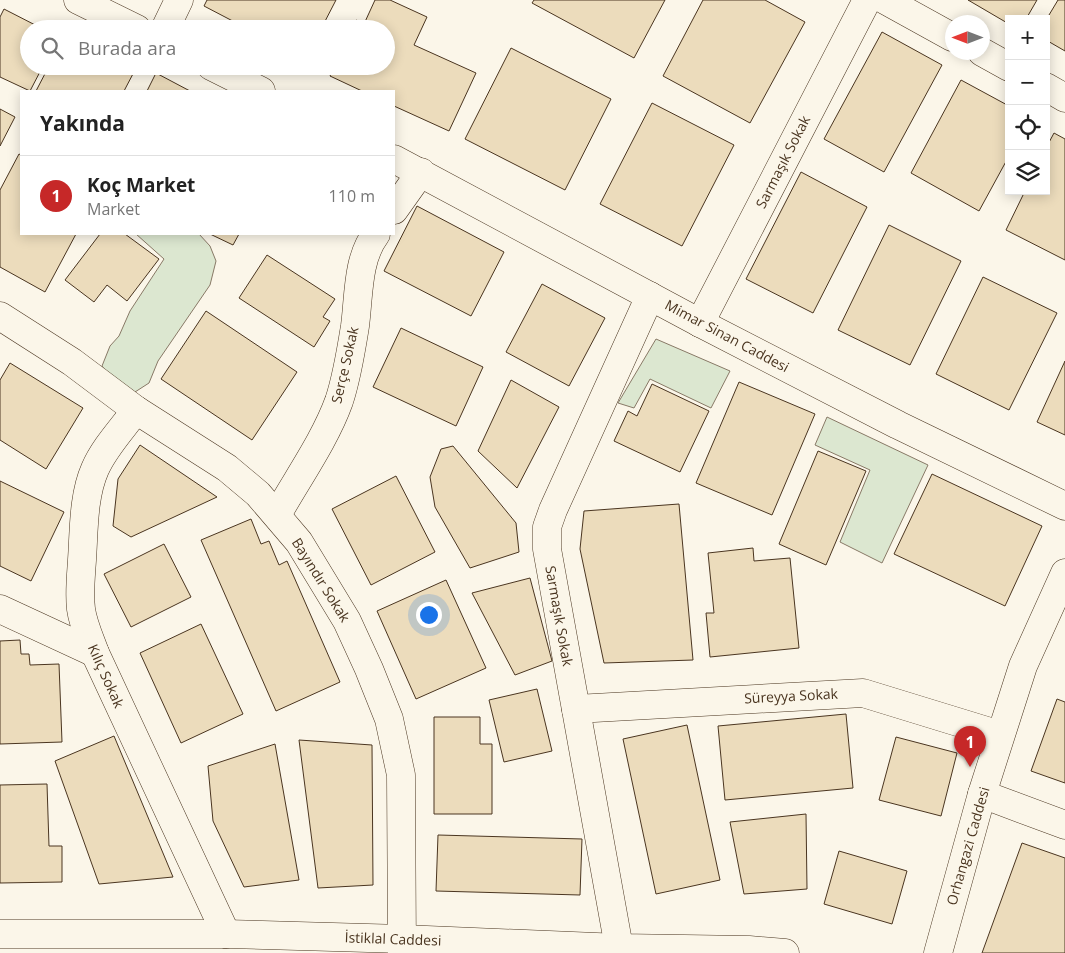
<!DOCTYPE html>
<html lang="tr">
<meta charset="utf-8">
<style>
:root{--surface:#fff;--page:#f2f2f2;--text:#222;--muted:#767676;--line:#e0e0e0;--accent:#c62828}
body{margin:0;font-family:"Open Sans",sans-serif;background:var(--page);color:var(--text)}
.controls{position:absolute;right:15px;top:15px;display:grid;overflow:hidden;border-radius:0px;box-shadow:0 2px 12px #0003}
.controls button{width:45px;height:45px;display:grid;place-items:center;padding:0;border:0;border-bottom:1px solid var(--line);background:var(--surface);color:var(--text);font:25px sans-serif}
.compass{position:absolute;left:945px;top:15px;width:45px;height:45px;border-radius:50%;background:var(--surface);box-shadow:0 2px 12px #0003;rotate:270deg}
.you{position:absolute;left:428px;top:614px;width:18px;height:18px;margin:-12px;border:4px solid #fff;border-radius:50%;background:#1a73e8;box-shadow:0 0 0 8px #1a73e833}
.badge{display:grid;place-items:center;width:32px;height:32px;border-radius:50%;background:var(--accent);color:#fff;font-size:16px;font-weight:700}
.pin{position:absolute;translate:-50% -41px;filter:drop-shadow(0 1px 2px #0008)}
.pin::after{content:'';position:absolute;top:26px;width:18px;height:15px;background:inherit;clip-path:polygon(0 0,100% 0,50% 100%)}
.list{margin:0;padding:0;list-style:none}
h2{display:flex;justify-content:space-between;align-items:center;height:65px;margin:0;padding:0 20px;font-size:21px}
h2 small{font-size:16px;font-weight:400;color:var(--muted)}
.list li{display:grid;grid-template-columns:32px 1fr auto;gap:15px;align-items:center;box-sizing:border-box;height:80px;padding:0 20px;border-top:1px solid var(--line)}
.list b{display:block;font-size:19px;white-space:nowrap}
.list p{margin:0;font-size:16px;white-space:nowrap;color:var(--muted)}
.list em{font-size:16px;font-style:normal;color:var(--muted)}
.icon{flex:none;width:28px;height:28px;fill:none;stroke:currentColor;stroke-width:2;stroke-linecap:round;stroke-linejoin:round}
.map{position:relative;flex:none;width:1065px;height:953px;overflow:hidden}
.search{position:absolute;background:var(--surface);box-shadow:0 2px 12px #0003;left:20px;top:20px;width:375px;height:55px;display:flex;align-items:center;gap:12px;box-sizing:border-box;padding:0 18px;border-radius:28px;color:var(--muted);font-size:19px}
.panel{position:absolute;background:var(--surface);box-shadow:0 2px 12px #0003;left:20px;top:90px;width:375px;height:145px;border-radius:0px}
.map>svg:first-child{display:block}
.green{fill:#dce7d0;stroke:#887966}
.building{fill:#ecdcbc;stroke:#4a3520}
.lines{fill:none;stroke-linecap:round;stroke-linejoin:round}
.minor-casing{stroke:#4a3520;stroke-width:29}
.tertiary-casing{stroke:#4a3520;stroke-width:29}
.minor{stroke:#fbf6e9;stroke-width:28}
.tertiary{stroke:#fbf6e9;stroke-width:28}
.labels{text-anchor:middle;stroke-width:4;stroke-linejoin:round;paint-order:stroke}
.street-label{font-size:14px;fill:#4a3520;stroke:#fbf6e9}
</style>
<div class="map">
<svg width="1065" height="953" viewBox="0 0 1065 953">
<rect width="100%" height="100%" fill="#fbf6e9"/>
<g class="green">
<path d="M136,234h63l11,12 6,15 -6,24 -52,76 -9,22 -14,9 -26,-16 -7,-10 8,-20 9,-10 11,-25 34,-52z"/>
<path d="M656,339l74,32 -19,37 -61,-29 -16,29 -16,-5z"/>
<path d="M827,417l101,48 -46,98 -42,-21 30,-72 -55,-25z"/>
</g>
<g class="building">
<path d="M207,0h129l-15,29h-73l-44,-23z"/>
<path d="M375,0h15l37,17 -13,28 62,28 -27,58 -55,-25v-15h-32l-32,-15 5,-10h51v-37h-34l4,-9 8,4z"/>
<path d="M534,0h131l-31,58 -102,-55z"/>
<path d="M703,0h62l40,22 -55,101 -87,-47z"/>
<path d="M968,0h69l-11,19h-17v5z"/>
<path d="M1058,0h7v51l-19,-11v-20z"/>
<path d="M4,9l39,20h-14v37h14l-13,25 -30,-14v-60z"/>
<path d="M882,32l60,33 -58,107 -60,-33z"/>
<path d="M511,48l100,51 -46,91 -100,-51z"/>
<path d="M49,66h79l7,4 -11,21h-88z"/>
<path d="M156,73l34,18h-43z"/>
<path d="M961,80l48,26v50l-30,55 -68,-38z"/>
<path d="M652,103l82,42 -52,101 -82,-42z"/>
<path d="M0,109l15,8 -15,29z"/>
<path d="M1054,133l11,6v121l-59,-30 19,-39h21v-43z"/>
<path d="M19,154l2,1v79h55l-31,58 -45,-25v-77z"/>
<path d="M801,172l66,35 -54,106 -67,-34z"/>
<path d="M417,206l87,46 -33,64 -87,-45z"/>
<path d="M889,225l72,36 -51,104 -72,-35z"/>
<path d="M100,234h25l34,25 -32,42 -20,-16 -13,17 -29,-22z"/>
<path d="M210,234h29l-6,11z"/>
<path d="M267,255l68,44 -12,18 7,4 -16,26 -75,-49z"/>
<path d="M983,277l74,36 -48,97 -73,-36z"/>
<path d="M542,284l63,34 -36,68 -63,-34z"/>
<path d="M206,311l91,61 -45,68 -91,-61z"/>
<path d="M401,328l82,39 -27,59 -83,-39z"/>
<path d="M1065,361v74l-28,-13z"/>
<path d="M10,363l73,45 -37,61 -46,-29v-60z"/>
<path d="M511,380l48,27 -42,81 -39,-37z"/>
<path d="M739,382l76,32 -43,101 -76,-32z"/>
<path d="M652,384l57,27 -29,61 -66,-31 14,-30 9,5z"/>
<path d="M140,445l77,52 -86,40 -18,-11 5,-47z"/>
<path d="M453,446l63,77 3,29 -49,16 -35,-61 -5,-30 11,-28z"/>
<path d="M818,451l48,20 -40,94 -47,-21z"/>
<path d="M932,474l110,52 -37,80 -111,-52z"/>
<path d="M396,476l39,76 -64,33 -39,-76z"/>
<path d="M0,481l64,31 -33,69 -31,-15z"/>
<path d="M679,504l14,156 -89,3 -24,-114 4,-38z"/>
<path d="M251,519l10,25 8,-3 10,24 8,-4 53,121 -64,29 -75,-171z"/>
<path d="M164,544l27,53 -60,30 -27,-53z"/>
<path d="M753,548l1,13 36,-3 9,90 -89,9 -4,-44h8l-6,-60z"/>
<path d="M530,578l22,83 -37,14 -43,-82z"/>
<path d="M446,580l40,88 -70,31 -39,-88z"/>
<path d="M201,624l42,90 -62,29 -41,-90z"/>
<path d="M20,640l1,14h8l1,11 29,-1 3,78 -62,2v-103z"/>
<path d="M537,689l15,62 -48,11 -15,-62z"/>
<path d="M1057,699l8,3v81l-34,-12z"/>
<path d="M846,714l7,74 -128,12 -7,-74z"/>
<path d="M434,717h46v27h12v70h-58z"/>
<path d="M687,725l33,155 -64,14 -33,-155z"/>
<path d="M114,736l59,141 -74,7 -44,-123z"/>
<path d="M896,737l61,16 -16,63 -62,-16z"/>
<path d="M299,740l73,5 1,140 -55,3z"/>
<path d="M275,744l24,136 -55,7 -31,-66 -5,-55z"/>
<path d="M47,784l2,62h13v36l-62,1v-98z"/>
<path d="M806,814l1,75 -63,5 -14,-72z"/>
<path d="M438,835l144,4 -2,56 -144,-4z"/>
<path d="M1022,843l43,15v95h-83z"/>
<path d="M839,851l68,20 -15,53 -68,-20z"/>
</g>
<g class="lines">
<defs>
<g id="minor">
<path d="M885,0l67,37"/>
<path d="M165,29l14,-29"/>
<path d="M982,52l27,15"/>
<path d="M1046,87l19,11"/>
<path d="M394,210l27,-38"/>
<path d="M0,316l72,46 64,48 91,58 31,26 41,48 48,79 22,48 20,50 12,56 1,178"/>
<path d="M700,323l167,-323"/>
<path d="M136,410c-14,19 -32,38 -41,59 -12,27 -11,62 -13,91 -1,16 -3,33 -1,49 2,15 9,30 14,44l131,281"/>
<path d="M277,515c20,-36 48,-75 62,-114 8,-24 12,-50 16,-75 4,-30 2,-67 21,-92"/>
<path d="M0,609l95,44"/>
<path d="M576,709l287,-16 137,42"/>
<path d="M982,794l83,31"/>
<path d="M620,953l-73,-404v-22l6,-17 97,-214"/>
</g>
<g id="tertiary">
<path d="M78,0l59,29"/>
<path d="M211,66l50,25"/>
<path d="M394,159l306,164 198,102 167,81"/>
<path d="M0,934h226l177,5 217,9 129,2 36,3"/>
<path d="M938,953l44,-159 41,-128 42,-93"/>
</g>
</defs>
<use href="#minor" class="minor-casing"/>
<use href="#tertiary" class="tertiary-casing"/>
<use href="#minor" class="minor"/>
<use href="#tertiary" class="tertiary"/>
</g>
<g class="labels">
<g class="street-label">
<text transform="translate(783 162) rotate(-63)" y="5">Sarmaşık Sokak</text>
<text transform="translate(727 336) rotate(28)" y="5">Mimar Sinan Caddesi</text>
<text transform="translate(345 365) rotate(-77)" y="5">Serçe Sokak</text>
<text transform="translate(321 580) rotate(58)" y="5">Bayındır Sokak</text>
<text transform="translate(559 616) rotate(80)" y="5">Sarmaşık Sokak</text>
<text transform="translate(106 676) rotate(66)" y="5">Kılıç Sokak</text>
<text transform="translate(791 696) rotate(-3)" y="5">Süreyya Sokak</text>
<text transform="translate(968 846) rotate(-74)" y="5">Orhangazi Caddesi</text>
<text transform="translate(393 939) rotate(2)" y="5">İstiklal Caddesi</text>
</g>
</g>
</svg>
<div class="controls">
<button>+</button>
<button>−</button>
<button><svg class="icon" aria-label="locate" viewBox="0 0 24 24"><circle cx="12" cy="12" r="6"/><path d="M12 2v4M12 18v4M2 12h4M18 12h4"/></svg></button>
<button><svg class="icon" aria-label="layers" viewBox="0 0 24 24"><path d="M12 4l9 5-9 5-9-5zM3 14l9 5 9-5"/></svg></button>
</div>
<svg class="compass" viewBox="-18 -18 36 36"><path d="M0-13l5 13h-10z" fill="#e53935"/><path d="M0 13l5-13h-10z" fill="#767676"/></svg>
<div class="you"></div>
<div class="pin badge" style="left:970px;top:767px">1</div>
<div class="search"><svg class="icon" aria-label="search" viewBox="0 0 24 24"><circle cx="10" cy="10" r="6"/><path d="M15 15l6 6"/></svg>Burada ara</div>
<section class="panel">
<h2>Yakında<small></small></h2>
<ul class="list">
<li><span class="badge">1</span><div><b>Koç Market</b><p>Market</p></div><em>110 m</em></li>
</ul>
</section>
</div>
